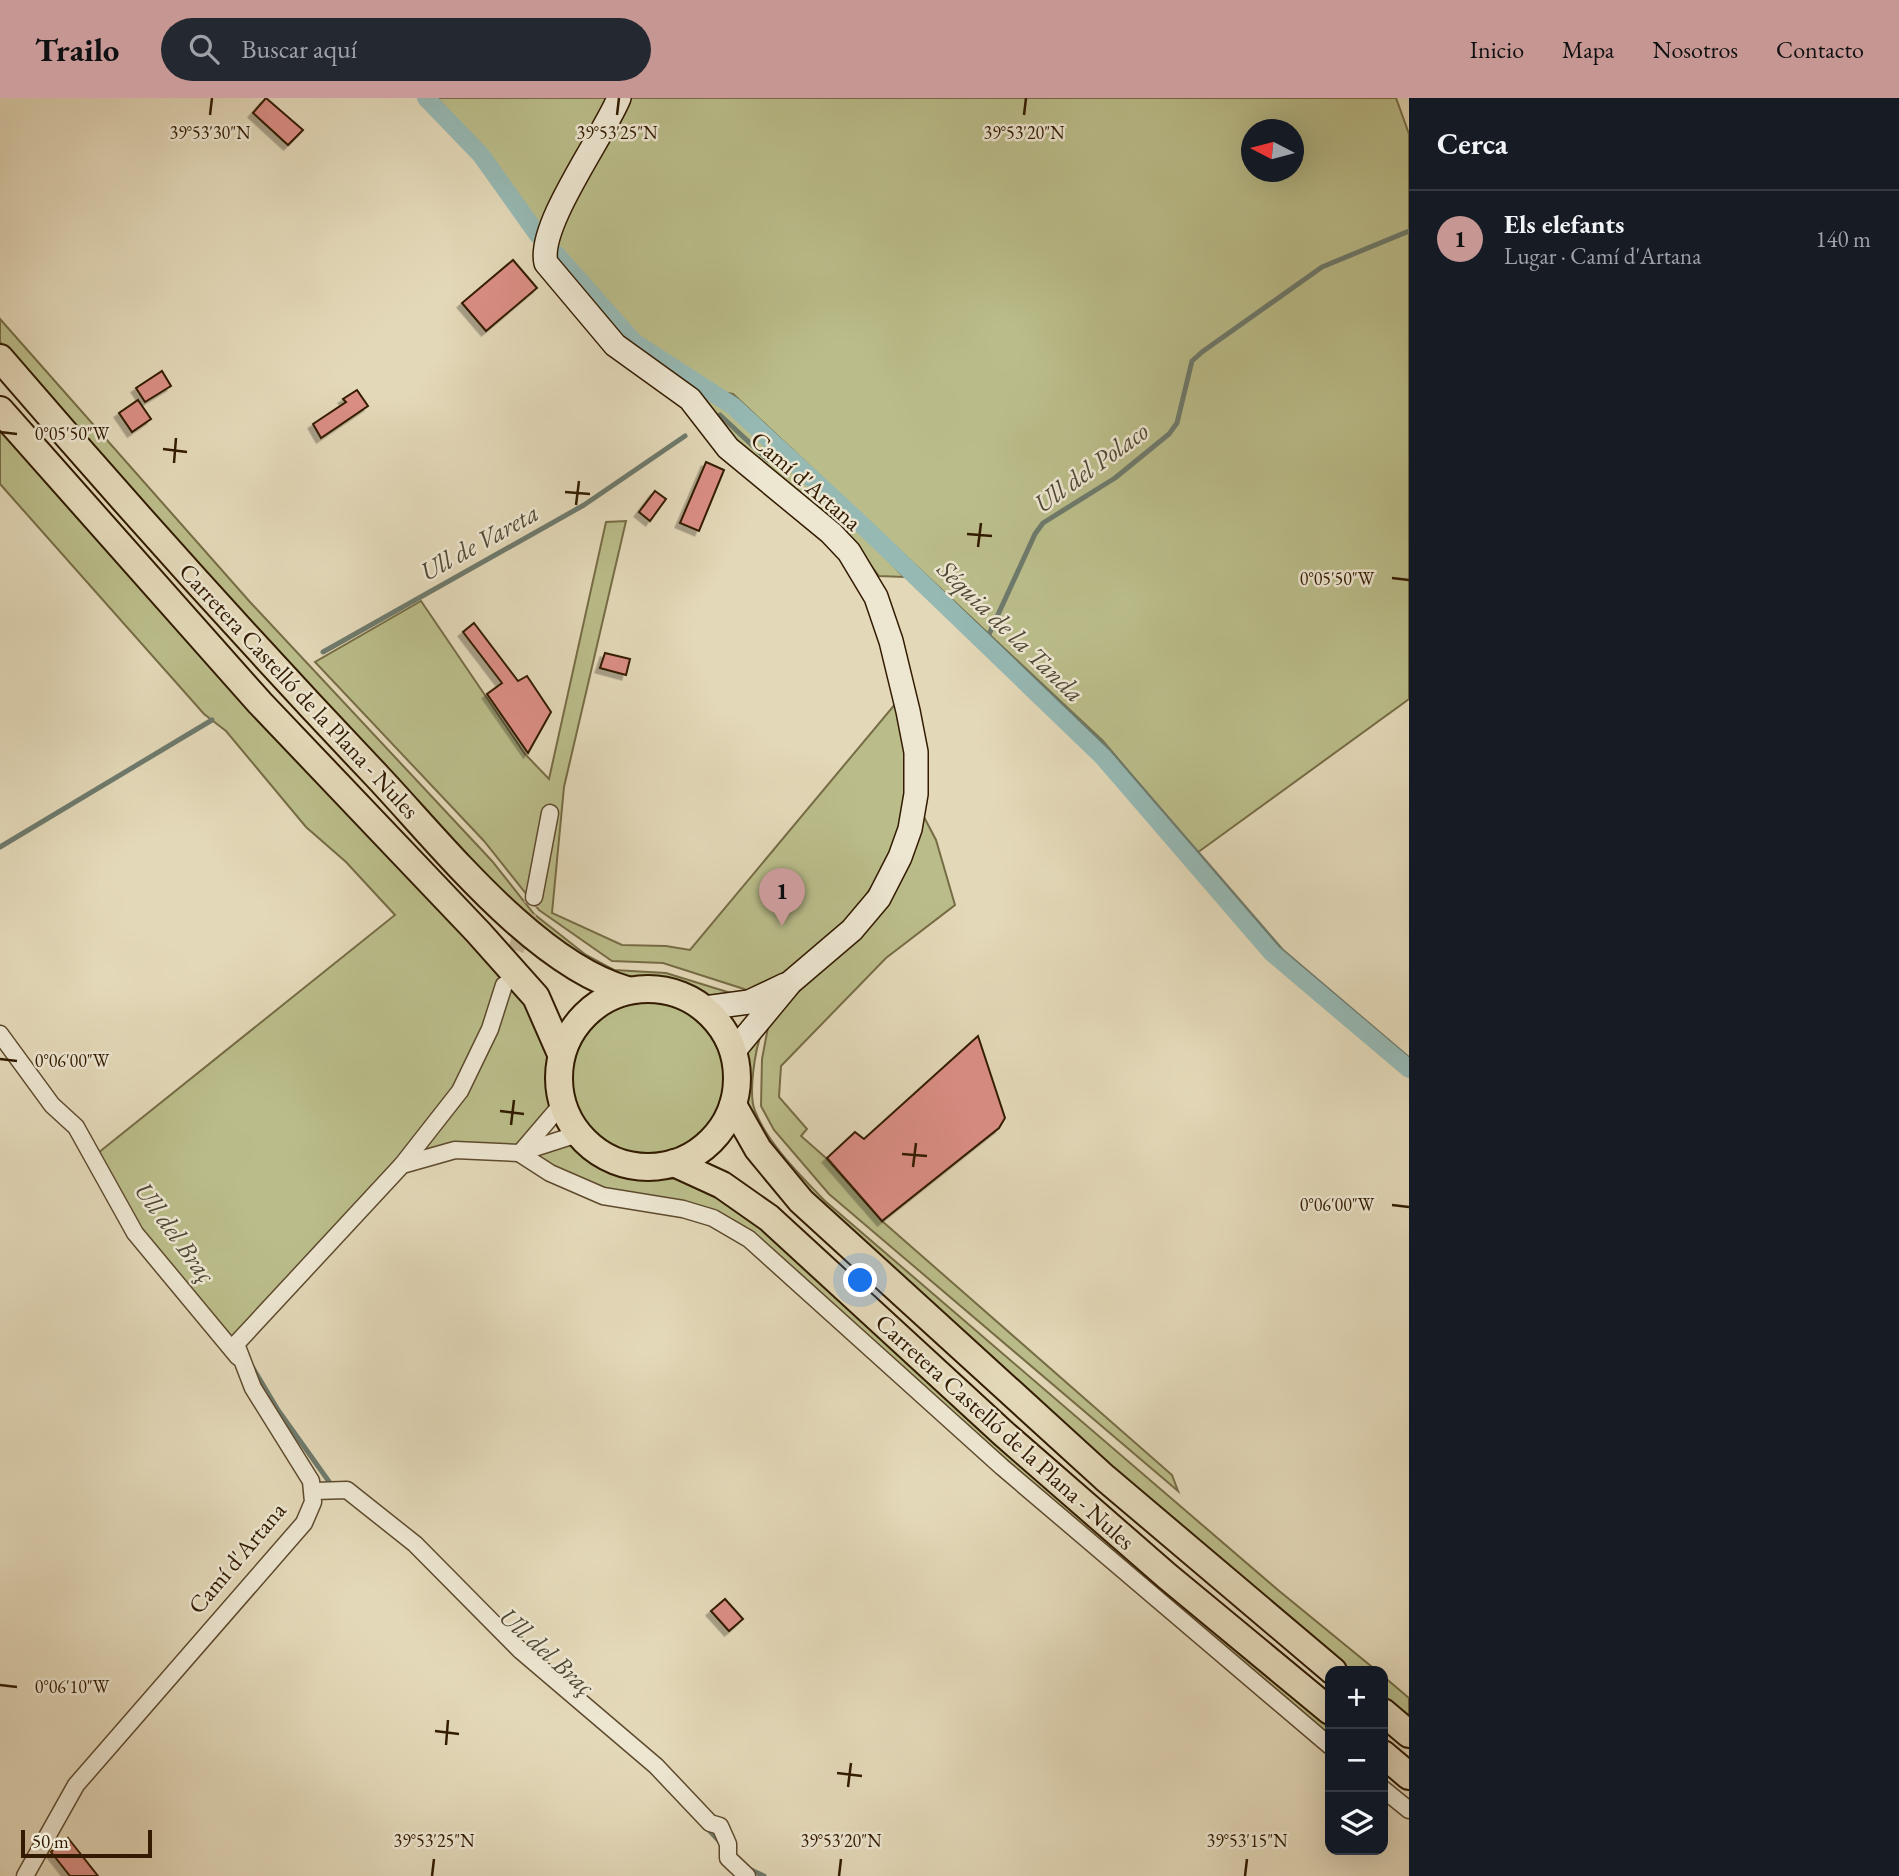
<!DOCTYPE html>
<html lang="es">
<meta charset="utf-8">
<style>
:root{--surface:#171b24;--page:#242831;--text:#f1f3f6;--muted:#9ea1a6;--line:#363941;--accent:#c59692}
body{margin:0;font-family:"EB Garamond",serif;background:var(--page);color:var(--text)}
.controls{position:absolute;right:21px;bottom:21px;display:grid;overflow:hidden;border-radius:14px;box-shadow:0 7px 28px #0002}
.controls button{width:63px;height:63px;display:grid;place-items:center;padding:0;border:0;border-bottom:2px solid var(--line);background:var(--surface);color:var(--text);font:35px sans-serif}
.compass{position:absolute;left:1241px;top:21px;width:63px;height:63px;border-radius:50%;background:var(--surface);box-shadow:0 7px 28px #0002;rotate:276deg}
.scale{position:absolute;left:21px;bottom:18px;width:131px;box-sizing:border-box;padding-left:7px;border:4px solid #321b00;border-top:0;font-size:19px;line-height:24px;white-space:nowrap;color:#321b00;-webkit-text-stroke:5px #ede6d1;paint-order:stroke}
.you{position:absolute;left:861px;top:1183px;width:24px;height:24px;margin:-18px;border:5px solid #fff;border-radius:50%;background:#1a73e8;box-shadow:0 0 0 10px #1a73e833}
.badge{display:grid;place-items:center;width:46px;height:46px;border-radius:50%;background:var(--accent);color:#111;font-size:23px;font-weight:700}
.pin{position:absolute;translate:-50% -58px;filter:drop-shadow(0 2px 4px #0008)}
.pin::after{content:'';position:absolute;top:37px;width:24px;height:21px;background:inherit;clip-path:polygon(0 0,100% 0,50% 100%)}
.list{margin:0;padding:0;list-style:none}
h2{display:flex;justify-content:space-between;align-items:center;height:91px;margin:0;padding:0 28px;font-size:30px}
h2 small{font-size:23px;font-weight:400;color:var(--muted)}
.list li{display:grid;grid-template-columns:46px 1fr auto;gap:21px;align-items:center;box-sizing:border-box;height:98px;padding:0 28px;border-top:2px solid var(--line)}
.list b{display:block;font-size:26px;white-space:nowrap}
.list p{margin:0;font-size:23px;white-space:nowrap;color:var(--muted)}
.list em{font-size:23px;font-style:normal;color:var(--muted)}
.icon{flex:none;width:38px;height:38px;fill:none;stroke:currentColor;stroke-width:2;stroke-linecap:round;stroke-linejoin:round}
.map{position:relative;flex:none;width:1409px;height:1778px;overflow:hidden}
header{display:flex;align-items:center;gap:42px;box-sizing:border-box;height:98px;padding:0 35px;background:var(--accent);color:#111}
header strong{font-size:33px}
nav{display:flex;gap:38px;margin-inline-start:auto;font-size:24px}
.search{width:490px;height:63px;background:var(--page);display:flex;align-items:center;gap:18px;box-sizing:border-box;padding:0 24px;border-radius:38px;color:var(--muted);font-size:26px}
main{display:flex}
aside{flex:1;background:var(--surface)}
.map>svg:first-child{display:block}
.green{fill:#babd8a;stroke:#766c45;stroke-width:2;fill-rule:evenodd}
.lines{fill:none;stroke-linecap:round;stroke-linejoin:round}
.stream{stroke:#6e7a6c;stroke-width:5}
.canal{stroke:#96b9b4;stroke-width:18}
.building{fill:#db8e85;stroke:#321b00;stroke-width:2;filter:url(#shadow)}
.street-tunnel{stroke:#c0b293;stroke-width:16;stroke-dasharray:16 8;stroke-linecap:butt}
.street-casing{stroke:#5e4a2e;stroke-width:19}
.secondary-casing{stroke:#321b00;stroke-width:26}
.primary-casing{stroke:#321b00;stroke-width:30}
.street{stroke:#ede6d1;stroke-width:16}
.secondary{stroke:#ede6d1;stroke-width:23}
.primary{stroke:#e3d8b8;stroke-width:26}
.ticks{fill:none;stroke:#321b00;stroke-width:2.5}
.labels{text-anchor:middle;stroke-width:5;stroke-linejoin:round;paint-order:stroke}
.street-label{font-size:24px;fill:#321b00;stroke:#ede6d1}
.water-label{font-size:26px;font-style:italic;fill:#504a36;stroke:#ede6d1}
.ticks-label{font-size:18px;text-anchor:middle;fill:#321b00;stroke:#ede6d1;stroke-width:5;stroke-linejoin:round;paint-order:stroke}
</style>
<header>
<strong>Trailo</strong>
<div class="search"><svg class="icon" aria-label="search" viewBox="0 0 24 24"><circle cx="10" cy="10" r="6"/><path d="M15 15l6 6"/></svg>Buscar aquí</div>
<nav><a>Inicio</a><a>Mapa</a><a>Nosotros</a><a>Contacto</a></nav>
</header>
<main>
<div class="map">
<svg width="1409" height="1778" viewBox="0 0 1409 1778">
<defs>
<filter id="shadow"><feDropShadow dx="-4.5" dy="4.5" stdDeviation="0" flood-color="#0004"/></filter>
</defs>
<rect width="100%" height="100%" fill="#e3d8b8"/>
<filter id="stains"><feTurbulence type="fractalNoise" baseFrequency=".00286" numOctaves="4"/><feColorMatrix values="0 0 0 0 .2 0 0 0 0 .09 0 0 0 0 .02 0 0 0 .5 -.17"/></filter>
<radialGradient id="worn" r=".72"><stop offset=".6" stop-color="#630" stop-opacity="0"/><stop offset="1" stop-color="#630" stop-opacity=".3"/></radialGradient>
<g class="green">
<path d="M434,0h180l-71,132 -62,-85z"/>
<path d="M629,0h767l13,36v565l-212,154 -94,-112 -370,-347 -11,-2 -77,-49 -18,-15 -74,-84zM1252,32h42v42h-42z"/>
<path d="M0,221l250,283 242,259 42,53 52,41 28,15 52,3 68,21 -23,3 -32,-15 -55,-4 -22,-6 -85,-62 -381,-409 -136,-159z"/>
<path d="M697,291c76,52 144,121 207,188l-25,-1 -29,-38 -99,-79z"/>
<path d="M0,325l514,564 27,42 9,28v47l-5,11 -29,33 -99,6 42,-66 -59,76 -168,180 -96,-116 -38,-75 297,-238 -49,-53 -40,-35 -80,-96 -22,-17 -204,-230z"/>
<path d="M626,423l-62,266 -12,126 70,32 44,1 24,4 206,-247c5,28 14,57 11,86 -11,94 -77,161 -156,205l-7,-5 -81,-26 -51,-2 -73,-51 -55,-69 -169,-179 106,-61 104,153 24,25 57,-257z"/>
<path d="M924,719l12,23 19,65 -69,53 -105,108 -2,31 28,32 -6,7 25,22 56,63 290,254 6,16 -349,-297 -55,-64 -13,-24 1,-47 7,-37 30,-31 45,-40 65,-89z"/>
<circle cx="648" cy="979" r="77"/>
<path d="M762,934c-7,17 -14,62 -7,79 13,33 46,65 70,90l453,389 99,81h-29l-178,-151 -338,-303 -59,-65 -27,-49 2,-30 -3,-18 4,-11z"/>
<path d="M569,1044l29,23 37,11 55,4 59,34 328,298 253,215v15l-579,-505 -146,-44 -74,-37z"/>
<path d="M1383,1578l26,22v23l-26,-21z"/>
</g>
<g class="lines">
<g class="stream">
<path d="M726,304l8,-4 370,347 178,206 127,108"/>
<path d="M720,317l48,45 10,-12"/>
<path d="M985,545l50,-109 8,-11 72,-45 54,-44 8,-11 15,-62 10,-9 120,-85 87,-36"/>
<path d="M323,554l261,-147 101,-69"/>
<path d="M0,749l212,-127"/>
<path d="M253,1270l25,42 52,73"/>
<path d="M706,1729l15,16"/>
<path d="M747,1770l17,8"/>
</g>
<g class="canal">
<path d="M426,0l55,57 57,80"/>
<path d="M556,156l78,88 99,64 124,114 246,237 169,196 137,116"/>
</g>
</g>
<g class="building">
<path d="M266,0l37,32 -15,15 -35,-32z"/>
<path d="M513,162l24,28 -51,43 -24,-28z"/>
<path d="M162,273l9,15 -26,16 -9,-14z"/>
<path d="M357,292l11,16 -47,32 -8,-14 33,-22 -3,-3z"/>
<path d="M138,302l13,19 -19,13 -13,-19z"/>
<path d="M706,364l18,8 -25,61 -19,-8z"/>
<path d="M655,393l11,8 -16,22 -11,-9z"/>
<path d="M474,525l44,58 9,-5 24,36 -23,41 -41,-59 15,-11 -39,-51z"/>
<path d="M605,555l25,6 -4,16 -26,-7z"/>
<path d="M978,938l27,82 -6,10 -117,93 -55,-63 28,-26 9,7z"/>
<path d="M725,1501l18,20 -14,12 -18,-20z"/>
<path d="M68,1740l30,38h-28l-19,-24z"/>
</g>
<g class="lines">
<path class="street-tunnel" d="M508,875l26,-76"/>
<defs>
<g id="street">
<path d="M534,799l16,-84"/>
<path d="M0,936l52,71 24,22 59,106 103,124"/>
<path d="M521,1054l41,-48"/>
<path d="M519,1055l31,20 53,23 80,13 30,9 36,21 253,228 328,279"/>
<path d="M402,1067l58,-74 30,-62 14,-44"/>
<path d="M314,1393l33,-1 68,54 106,107 135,115 54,57 10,3 8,18v14l19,18"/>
<path d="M1383,1691l26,21"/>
<path d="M25,1778l51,-91 228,-262 9,-21 -2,-21 -58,-93 -17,-44 166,-179 53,-15 64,3 59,-19"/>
</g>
<g id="secondary">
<path d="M619,0c-16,39 -82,128 -73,165l69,82 75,54 38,49 103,85 18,19 27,45 15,44 17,70 8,41v42l-6,35 -10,28 -21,41 -27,32 -61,52 -58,70"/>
<path d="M705,910l44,-6 36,-17"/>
</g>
<g id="primary">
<path d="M0,260c122,142 247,281 376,417 65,69 160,190 251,215"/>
<path d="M0,312l260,293 218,229 58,65 25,57"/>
<circle cx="648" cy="980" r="89"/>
<path d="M733,1007l25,44 43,52 304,277 228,193"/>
<path d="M674,1065l48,22 47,33 235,216 163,142 163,135"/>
<path d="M1383,1614l26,22"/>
<path d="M1383,1656l26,22"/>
</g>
</defs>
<use href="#street" class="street-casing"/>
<use href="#secondary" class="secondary-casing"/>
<use href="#primary" class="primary-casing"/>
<use href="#street" class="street"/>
<use href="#secondary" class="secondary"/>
<use href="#primary" class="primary"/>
</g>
<path class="ticks" d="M210,17l2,-17M617,17l2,-17M1024,17l2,-17M0,334l17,2M163,351l24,3M174,365l2,-25M565,394l25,2M576,407l3,-24M967,436l25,2M978,449l3,-24M1392,480l17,2M0,961l17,2M500,1013l24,3M511,1027l3,-25M902,1056l25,2M913,1069l3,-24M1392,1107l17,2M0,1587l17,2M435,1633l24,3M446,1647l2,-25M837,1675l25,3M848,1689l3,-24M432,1778l2,-17M839,1778l2,-17M1245,1778l2,-17"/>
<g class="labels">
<g class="street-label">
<text transform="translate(806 383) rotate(41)" y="8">Camí d'Artana</text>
<text transform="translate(299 593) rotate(47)" y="8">Carretera Castelló de la Plana - Nules</text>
<text transform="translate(1005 1334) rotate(42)" y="8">Carretera Castelló de la Plana - Nules</text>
<text transform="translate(237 1460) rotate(-50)" y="8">Camí d'Artana</text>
</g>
<g class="water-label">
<text transform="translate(1091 369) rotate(-36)" y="9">Ull del Polaco</text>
<text transform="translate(479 444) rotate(-29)" y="9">Ull de Vareta</text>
<text transform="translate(1011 533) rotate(44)" y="9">Séquia de la Tanda</text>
<text transform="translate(175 1134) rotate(54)" y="9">Ull del Braç</text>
<text transform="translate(547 1553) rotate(42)" y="9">Ull del Braç</text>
</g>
</g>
<g class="ticks-label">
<text x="210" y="41">39°53'30"N</text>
<text x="617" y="41">39°53'25"N</text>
<text x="1024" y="41">39°53'20"N</text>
<text x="72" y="342">0°05'50"W</text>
<text x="1337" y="487">0°05'50"W</text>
<text x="72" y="969">0°06'00"W</text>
<text x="1337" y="1113">0°06'00"W</text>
<text x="72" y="1595">0°06'10"W</text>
<text x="434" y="1749">39°53'25"N</text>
<text x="841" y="1749">39°53'20"N</text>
<text x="1247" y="1749">39°53'15"N</text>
</g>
<rect width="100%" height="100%" filter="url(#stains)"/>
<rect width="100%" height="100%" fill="url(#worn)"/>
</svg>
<div class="controls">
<button>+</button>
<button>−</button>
<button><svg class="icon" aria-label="layers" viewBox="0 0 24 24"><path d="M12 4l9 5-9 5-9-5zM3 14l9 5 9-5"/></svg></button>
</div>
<svg class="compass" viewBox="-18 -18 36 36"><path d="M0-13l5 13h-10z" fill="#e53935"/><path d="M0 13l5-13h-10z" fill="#9ea1a6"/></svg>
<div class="scale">50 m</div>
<div class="you"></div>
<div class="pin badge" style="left:782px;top:828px">1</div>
</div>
<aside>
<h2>Cerca<small></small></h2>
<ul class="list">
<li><span class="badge">1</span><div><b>Els elefants</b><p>Lugar · Camí d'Artana</p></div><em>140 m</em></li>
</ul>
</aside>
</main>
